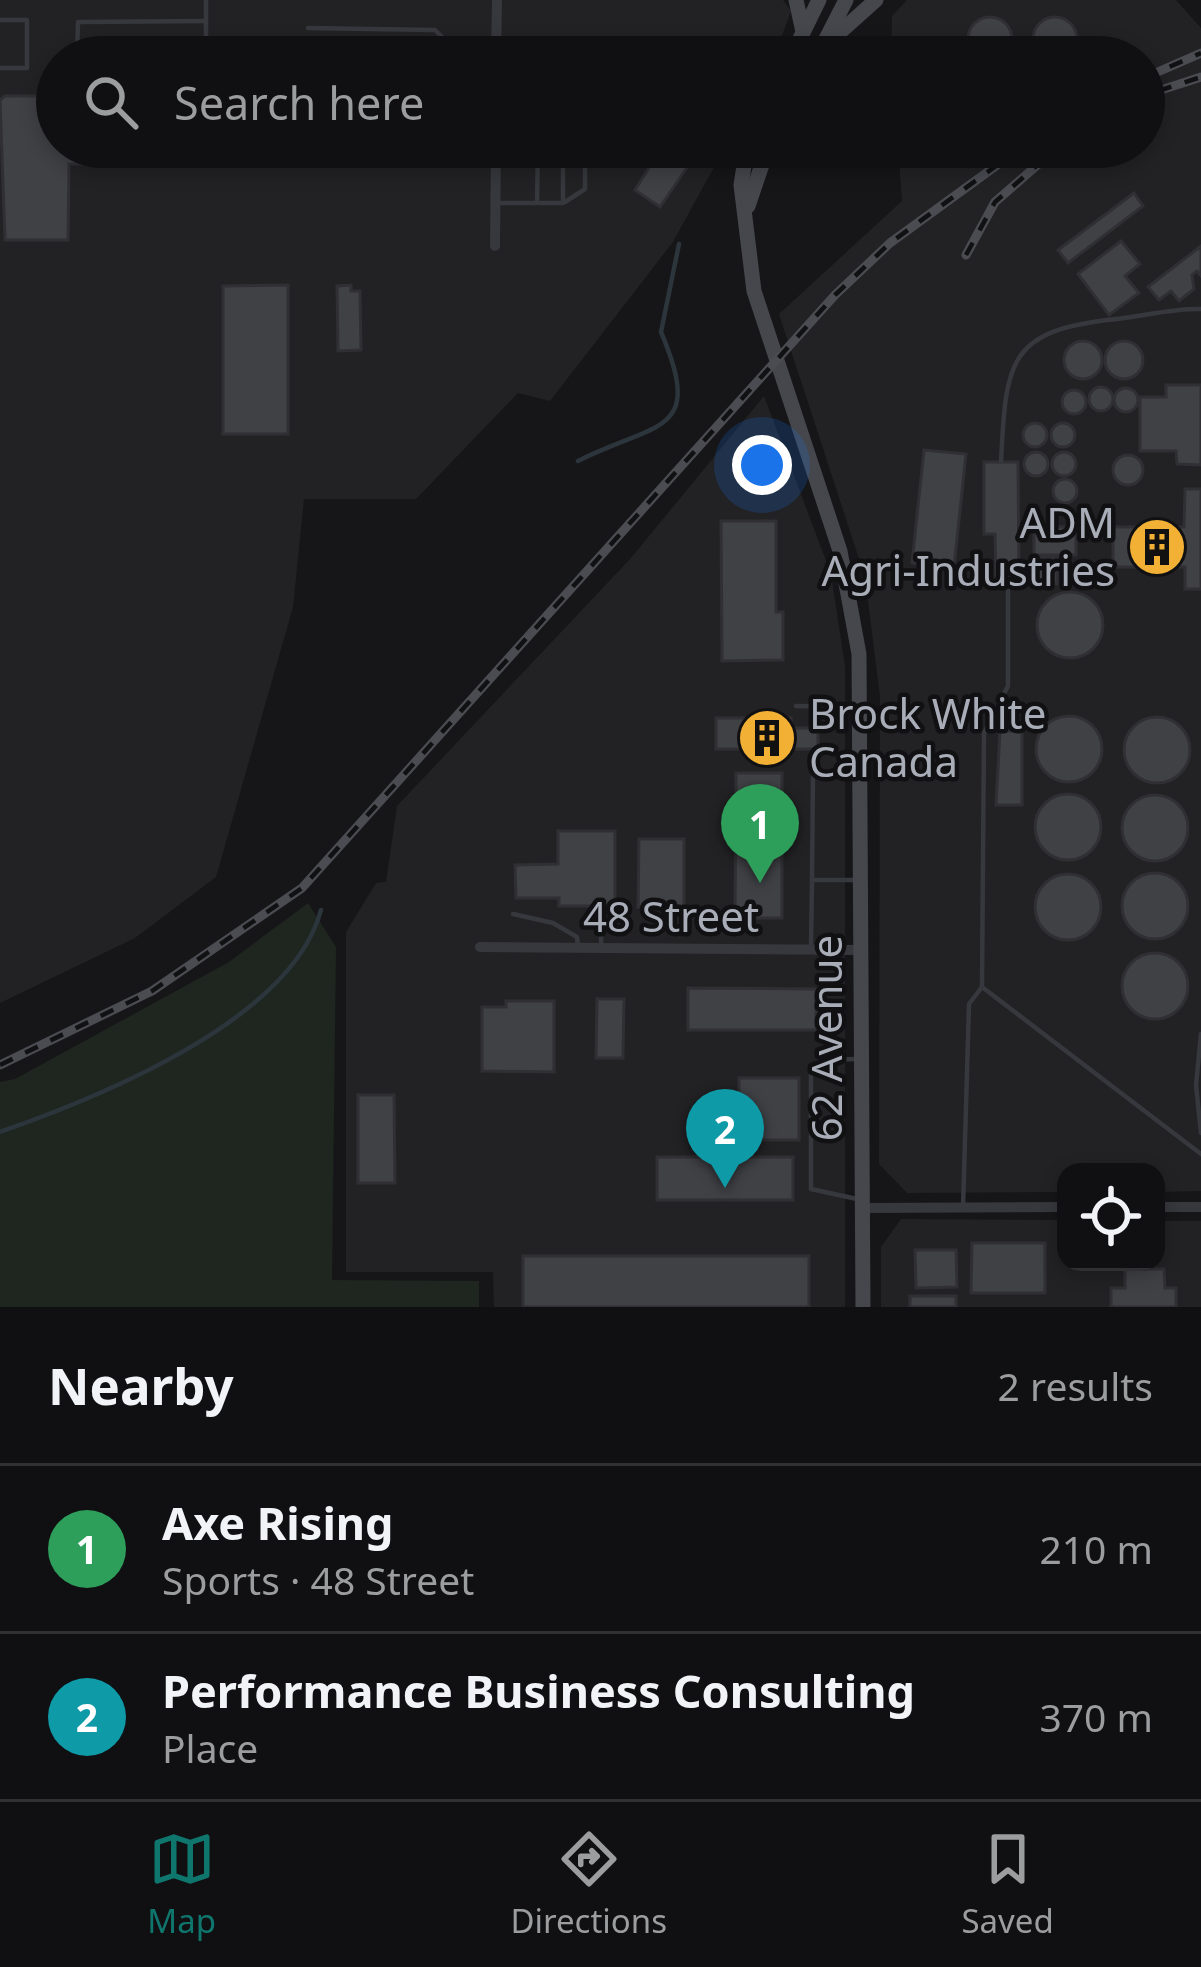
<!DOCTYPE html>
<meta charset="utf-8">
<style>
:root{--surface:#101012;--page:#1e1e20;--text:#f1f3f6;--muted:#9c9d9f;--line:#303032;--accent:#0f766e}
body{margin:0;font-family:"Noto Sans",sans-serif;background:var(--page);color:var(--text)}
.controls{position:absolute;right:36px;bottom:36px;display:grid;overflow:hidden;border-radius:24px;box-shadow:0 6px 18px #0003}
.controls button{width:108px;height:108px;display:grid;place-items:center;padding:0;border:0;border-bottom:3px solid var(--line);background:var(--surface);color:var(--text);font:60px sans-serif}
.you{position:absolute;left:762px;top:465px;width:42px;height:42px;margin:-30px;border:9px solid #fff;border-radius:50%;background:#1a73e8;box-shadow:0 0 0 18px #1a73e833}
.badge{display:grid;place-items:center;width:78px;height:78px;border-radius:50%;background:var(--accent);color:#fff;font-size:39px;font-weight:700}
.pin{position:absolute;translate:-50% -99px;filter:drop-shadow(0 3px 6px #0008)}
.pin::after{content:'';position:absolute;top:63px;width:42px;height:36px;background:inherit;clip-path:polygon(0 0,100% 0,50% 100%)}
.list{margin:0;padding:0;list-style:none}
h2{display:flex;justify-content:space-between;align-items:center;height:156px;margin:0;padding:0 48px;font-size:51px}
h2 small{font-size:39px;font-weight:400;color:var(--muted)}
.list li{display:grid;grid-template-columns:78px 1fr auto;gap:36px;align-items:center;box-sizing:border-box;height:168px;padding:0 48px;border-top:3px solid var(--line)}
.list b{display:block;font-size:45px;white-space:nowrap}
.list p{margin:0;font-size:39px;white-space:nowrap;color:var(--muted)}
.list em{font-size:39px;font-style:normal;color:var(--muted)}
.icon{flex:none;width:66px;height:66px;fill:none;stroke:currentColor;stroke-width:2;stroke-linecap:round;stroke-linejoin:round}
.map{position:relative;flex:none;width:1201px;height:1307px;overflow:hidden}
.search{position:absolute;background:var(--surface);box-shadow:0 6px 18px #0003;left:36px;right:36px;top:36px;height:132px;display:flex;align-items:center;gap:30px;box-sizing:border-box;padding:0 42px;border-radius:66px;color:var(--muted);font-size:45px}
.sheet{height:492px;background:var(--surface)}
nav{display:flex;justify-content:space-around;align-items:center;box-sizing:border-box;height:168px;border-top:3px solid var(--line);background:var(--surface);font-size:33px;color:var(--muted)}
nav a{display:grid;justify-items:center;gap:6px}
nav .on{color:var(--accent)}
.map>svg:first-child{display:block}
.built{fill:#222225}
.green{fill:#1e261f}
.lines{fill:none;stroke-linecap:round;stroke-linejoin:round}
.stream{stroke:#2c353c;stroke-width:4.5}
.building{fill:#404145;stroke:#303034;stroke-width:3}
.service{stroke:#37383d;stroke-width:4.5}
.minor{stroke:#37383d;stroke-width:10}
.secondary{stroke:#45474d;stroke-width:15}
.rail-casing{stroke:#4a4c52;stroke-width:9}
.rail{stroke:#111113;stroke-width:4.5;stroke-dasharray:14;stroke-linecap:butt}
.labels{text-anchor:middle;stroke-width:9;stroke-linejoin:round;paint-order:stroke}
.poi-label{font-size:42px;fill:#a8adb8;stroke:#111113;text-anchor:end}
.street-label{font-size:42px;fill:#a8adb8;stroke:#111113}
</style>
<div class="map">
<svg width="1201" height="1307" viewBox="0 0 1201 1307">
<rect width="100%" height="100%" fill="#161618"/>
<g class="built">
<path d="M0,0h783l8,11 -17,46h-717v90h668l-52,95 -123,159 -32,-8 -102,106h-112l-11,108 -77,270 -81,61 -135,65z"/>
<path d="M907,0h269l25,28v1163l-45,1v-20h-90v20l-159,1 -28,-29 1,-467 -15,-120 -86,-263 123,-113 -4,-54h246v-90h-253l1,-41z"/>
<path d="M764,396l67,178 14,92v641h-351l-1,-35h-147v-340l30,-49 10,-1 11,-76 234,-248z"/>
<path d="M901,1219l165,1v42h90v-41h45v86h-320v-60z"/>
</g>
<path class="green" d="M308,903l28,44 -4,333 147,1v26h-479v-225l15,-3 214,-117z"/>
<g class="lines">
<g class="stream">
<path d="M578,461c79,-40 127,-25 83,-129l18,-88"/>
<path d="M0,1132c100,-35 292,-112 321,-222"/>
</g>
</g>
<g class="building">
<circle cx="1055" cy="39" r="22"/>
<circle cx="990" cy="39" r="22"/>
<rect x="390" y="46" width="38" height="11"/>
<path d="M5,96h52v51h90v17h-78l-1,76h-63l-5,-140z"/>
<path d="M662,147h39l-41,60 -25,-17z"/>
<path d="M1134,193l9,13 -75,57 -10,-13z"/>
<path d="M1121,241l19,23 -15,12 14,17 -30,22 -31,-41z"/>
<path d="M1201,246v30l-4,-5 -5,4 2,14 -15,12 -8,-10 -12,9 -11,-13z"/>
<path d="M288,285v149h-65v-148z"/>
<path d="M351,285v6h9l1,59 -23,1 -1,-65z"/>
<circle cx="1083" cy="360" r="19"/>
<circle cx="1124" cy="360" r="19"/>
<path d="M1166,385h35v80l-24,-1 -1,-13h-36v-54h26z"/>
<circle cx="1101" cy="399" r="12"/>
<circle cx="1126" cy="400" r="12"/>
<circle cx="1074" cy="402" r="12"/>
<circle cx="1035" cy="435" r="12"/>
<circle cx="1063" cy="435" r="12"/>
<path d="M924,450l42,4 -12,113 -42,-4z"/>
<circle cx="1036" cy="464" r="12"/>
<circle cx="1064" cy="464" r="12"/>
<circle cx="1128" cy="470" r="15"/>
<path d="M984,462h34l1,118h-23l-1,-46h-11z"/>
<circle cx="1065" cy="491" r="12"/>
<path d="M1185,489h16v100h-16v-22h-72v-40h71z"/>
<path d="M721,521h55v91h7v48l-61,1z"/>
<rect x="1034" y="527" width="42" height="28"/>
<path d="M1034,557l23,1v26h-24z"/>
<circle cx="1070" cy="625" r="33"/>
<circle cx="1069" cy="749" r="33"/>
<circle cx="1157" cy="750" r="33"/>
<path d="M716,718h75v10h27v21h-102z"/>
<path d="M1000,731h22v74h-26z"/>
<path d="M736,773h46v145h-47z"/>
<circle cx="1068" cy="827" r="33"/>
<circle cx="1155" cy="828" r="33"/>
<path d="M558,831h57v75h-56v-8h-43l-1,-33 43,-1z"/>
<path d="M639,839h45v68h-46z"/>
<circle cx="1155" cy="906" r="33"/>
<circle cx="1068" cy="907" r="33"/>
<circle cx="1155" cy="986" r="33"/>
<path d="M688,988l128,1v41h-128z"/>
<path d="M597,999h27l-1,59h-27z"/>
<path d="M506,1001h48v71l-72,-1v-64h24z"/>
<rect x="739" y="1078" width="60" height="62"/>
<path d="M358,1095h36l1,88h-37z"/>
<rect x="657" y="1157" width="136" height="43"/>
<path d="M972,1243h73v50h-74z"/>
<path d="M915,1250h41l1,37 -41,1z"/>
<rect x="523" y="1256" width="286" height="51"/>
<path d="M1125,1269h39l1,19h11v19h-65v-19h14z"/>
<rect x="910" y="1296" width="46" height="11"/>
</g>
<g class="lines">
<g class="service">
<path d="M0,20h27v48h-27"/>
<path d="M308,28l127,2 15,15 2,12"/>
<path d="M496,53l42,4"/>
<path d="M538,53l26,4"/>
<path d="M77,57l1,-35 128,-1"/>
<path d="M206,57v-57"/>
<path d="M565,202l20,-13v-42"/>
<path d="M497,203h40l1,-56"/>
<path d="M540,203h23v-56"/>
<path d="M1001,462c5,-102 7,-132 116,-143 28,-3 55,-11 84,-10"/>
<path d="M796,706l60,1"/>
<path d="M856,772h-43l-1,108h46"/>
<path d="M513,914l40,9 24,14 1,10"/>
<path d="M601,947v-36"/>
<path d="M811,947l1,-67"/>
<path d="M982,987l219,167"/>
<path d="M1201,1034l-5,51 5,48"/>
<path d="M857,1059l-38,1 -8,14v115l46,10"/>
<path d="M963,1208l6,-204 13,-17 2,-254 24,-47v-106"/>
</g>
<g class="minor">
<path d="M496,57l1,-57"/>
<path d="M495,246l1,-99"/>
<path d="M480,947l382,3"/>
<path d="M1156,1207h45"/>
<path d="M864,1208l202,-1"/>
</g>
<g class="secondary">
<path d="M796,0l7,32"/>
<path d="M826,39l20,-39"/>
<path d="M819,51l57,-51"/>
<path d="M791,57l28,-57"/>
<path d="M747,147l-6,38 13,106 86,260 19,103 4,653"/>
<path d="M748,206l20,-59"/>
</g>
<defs>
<g id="rail">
<path d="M1144,78l57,-25"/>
<path d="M1158,91l43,-14"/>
<path d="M966,255l29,-53 63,-55"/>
<path d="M0,1065l152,-74 150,-103 533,-593 55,-52 132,-96"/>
</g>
</defs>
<use href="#rail" class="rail-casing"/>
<use href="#rail" class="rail"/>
</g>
<defs>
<symbol id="building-disc" viewBox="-11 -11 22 22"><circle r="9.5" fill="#f2b134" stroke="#111113"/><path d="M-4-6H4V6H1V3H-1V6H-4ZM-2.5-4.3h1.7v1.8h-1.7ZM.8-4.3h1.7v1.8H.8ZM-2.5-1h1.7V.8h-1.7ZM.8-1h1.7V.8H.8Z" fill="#111"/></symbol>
</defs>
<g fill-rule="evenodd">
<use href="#building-disc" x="1124" y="514" width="66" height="66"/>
<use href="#building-disc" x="734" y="705" width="66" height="66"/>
</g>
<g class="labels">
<g class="poi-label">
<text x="1115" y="538">ADM<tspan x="1115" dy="48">Agri-Industries</tspan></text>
<text x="809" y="729" text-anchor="start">Brock White<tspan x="809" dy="48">Canada</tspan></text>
</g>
<g class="street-label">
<text x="671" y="932">48 Street</text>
<text transform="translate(827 1038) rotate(-90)" y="15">62 Avenue</text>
</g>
</g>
</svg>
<div class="controls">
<button><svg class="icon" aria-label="locate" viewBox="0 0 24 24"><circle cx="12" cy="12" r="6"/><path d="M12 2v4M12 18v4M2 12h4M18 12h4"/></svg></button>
</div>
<div class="you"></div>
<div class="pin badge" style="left:760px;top:883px;background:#2e9e5b">1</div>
<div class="pin badge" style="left:725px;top:1188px;background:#0f9aa8">2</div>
<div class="search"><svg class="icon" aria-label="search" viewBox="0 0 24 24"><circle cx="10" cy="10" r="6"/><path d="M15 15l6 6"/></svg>Search here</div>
</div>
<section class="sheet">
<h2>Nearby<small>2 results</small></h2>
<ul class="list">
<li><span class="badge" style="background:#2e9e5b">1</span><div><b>Axe Rising</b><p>Sports · 48 Street</p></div><em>210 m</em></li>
<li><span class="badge" style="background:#0f9aa8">2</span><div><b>Performance Business Consulting</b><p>Place</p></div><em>370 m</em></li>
</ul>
</section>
<nav>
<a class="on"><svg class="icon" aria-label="map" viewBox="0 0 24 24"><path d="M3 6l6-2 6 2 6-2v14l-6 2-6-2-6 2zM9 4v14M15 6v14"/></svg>Map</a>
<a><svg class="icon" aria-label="directions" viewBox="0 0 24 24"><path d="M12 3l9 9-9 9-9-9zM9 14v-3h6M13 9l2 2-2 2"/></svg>Directions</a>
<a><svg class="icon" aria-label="saved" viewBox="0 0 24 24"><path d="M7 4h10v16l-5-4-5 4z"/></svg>Saved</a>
</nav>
